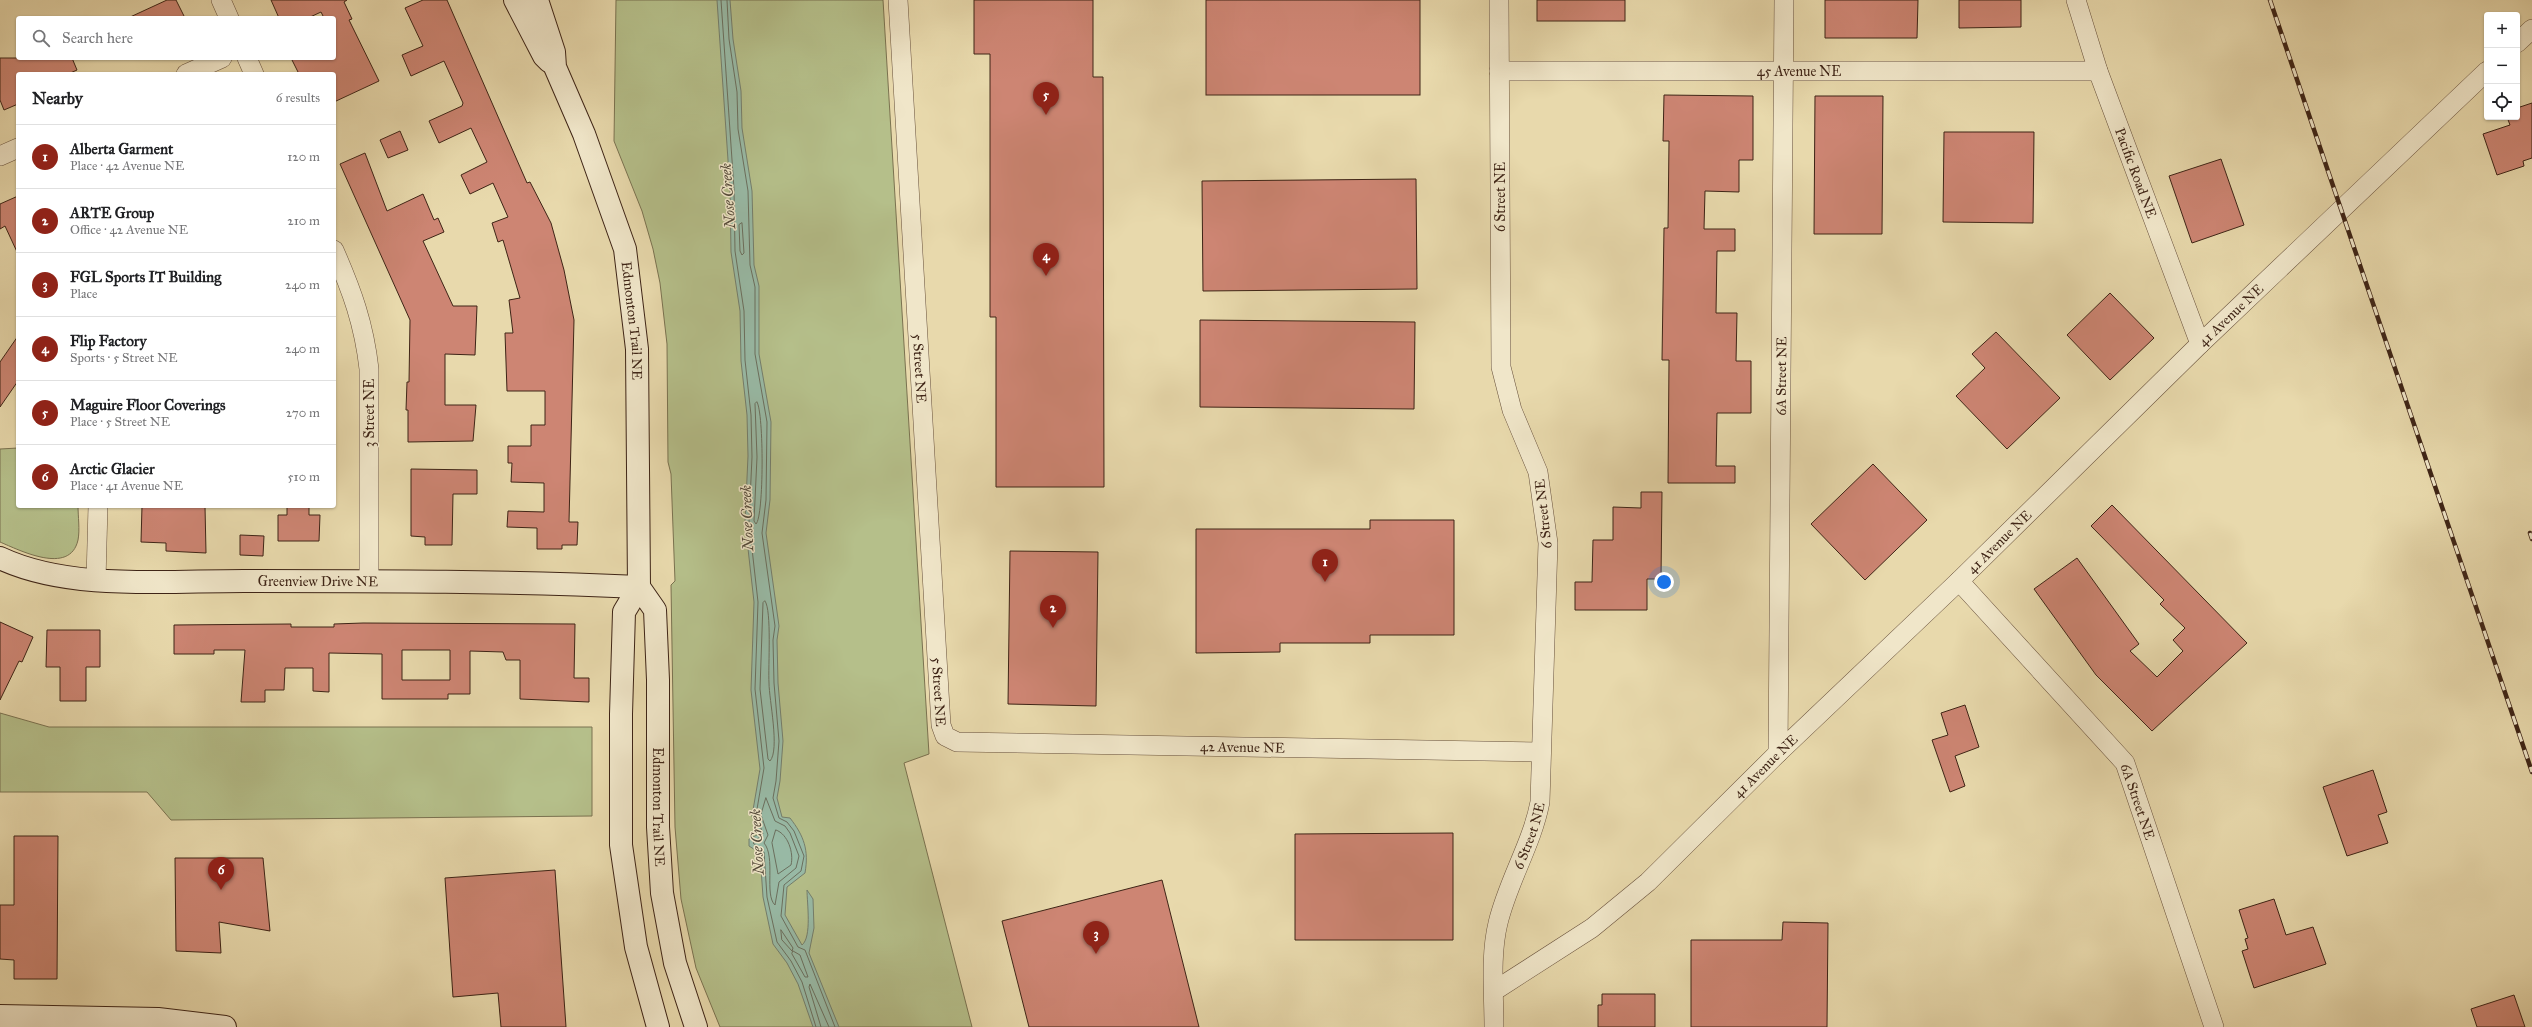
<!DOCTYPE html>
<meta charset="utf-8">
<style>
:root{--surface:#fff;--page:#f6f6f6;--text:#202124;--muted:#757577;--line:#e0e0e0;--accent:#8f2418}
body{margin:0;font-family:"IM FELL Great Primer",serif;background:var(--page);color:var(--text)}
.controls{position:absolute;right:12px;top:12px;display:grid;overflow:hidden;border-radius:4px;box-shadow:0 1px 3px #0004}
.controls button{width:36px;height:36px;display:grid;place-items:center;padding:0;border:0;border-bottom:1px solid var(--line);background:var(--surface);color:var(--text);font:20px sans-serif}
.you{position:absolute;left:1664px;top:582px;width:14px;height:14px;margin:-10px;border:3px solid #fff;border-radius:50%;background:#1a73e8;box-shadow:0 0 0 6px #1a73e833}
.badge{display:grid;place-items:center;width:26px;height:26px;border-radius:50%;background:var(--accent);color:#fff;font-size:13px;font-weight:700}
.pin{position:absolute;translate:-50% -33px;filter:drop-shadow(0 1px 2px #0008)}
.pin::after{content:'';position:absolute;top:21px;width:14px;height:12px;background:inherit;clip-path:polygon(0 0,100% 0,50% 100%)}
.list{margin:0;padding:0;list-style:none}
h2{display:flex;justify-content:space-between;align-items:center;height:52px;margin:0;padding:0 16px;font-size:17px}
h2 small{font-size:13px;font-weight:400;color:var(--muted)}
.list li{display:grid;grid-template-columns:26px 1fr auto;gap:12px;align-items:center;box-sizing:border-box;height:64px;padding:0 16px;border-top:1px solid var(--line)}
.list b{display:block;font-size:15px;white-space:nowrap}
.list p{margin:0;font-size:13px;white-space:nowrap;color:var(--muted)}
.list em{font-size:13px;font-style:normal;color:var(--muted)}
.icon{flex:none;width:22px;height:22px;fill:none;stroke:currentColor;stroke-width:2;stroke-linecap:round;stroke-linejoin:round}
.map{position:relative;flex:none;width:2532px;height:1027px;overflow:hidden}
.search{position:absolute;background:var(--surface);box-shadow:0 1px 3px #0004;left:16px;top:16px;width:320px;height:44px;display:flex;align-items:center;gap:10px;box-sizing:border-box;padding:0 14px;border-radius:4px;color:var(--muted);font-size:15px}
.panel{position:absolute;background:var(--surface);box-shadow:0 1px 3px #0004;left:16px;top:72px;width:320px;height:436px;border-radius:4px}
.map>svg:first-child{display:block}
.green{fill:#b5bf8a;stroke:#7a7250}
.water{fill:#98baa6;stroke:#747e6c}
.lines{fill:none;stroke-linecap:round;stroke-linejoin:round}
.shore{stroke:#6b6f5e;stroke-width:1}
.building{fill:#cd8573;stroke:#3e2416;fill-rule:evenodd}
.street-casing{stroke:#68513c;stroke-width:20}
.secondary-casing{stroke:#3e2416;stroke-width:24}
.street{stroke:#f0e6c9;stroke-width:19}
.secondary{stroke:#f0e6c9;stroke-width:22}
.rail-casing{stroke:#3e2416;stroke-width:4.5}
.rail{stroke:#f0e6c9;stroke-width:3;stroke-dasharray:9;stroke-linecap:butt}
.labels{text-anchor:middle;stroke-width:3;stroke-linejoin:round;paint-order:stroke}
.street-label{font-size:14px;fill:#3e2416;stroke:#f0e6c9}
.water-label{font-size:15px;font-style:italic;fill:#544a3a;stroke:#f0e6c9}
</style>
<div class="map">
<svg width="2532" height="1027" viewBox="0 0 2532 1027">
<rect width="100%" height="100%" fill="#e8d9ac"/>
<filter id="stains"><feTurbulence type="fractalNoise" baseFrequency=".005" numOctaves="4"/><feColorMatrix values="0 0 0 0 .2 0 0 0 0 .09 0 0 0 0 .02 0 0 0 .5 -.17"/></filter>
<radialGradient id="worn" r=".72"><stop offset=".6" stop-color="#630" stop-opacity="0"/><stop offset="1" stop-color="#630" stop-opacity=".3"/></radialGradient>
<g class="green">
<path d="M616,0h267l46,754 -25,9 68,264h-252l-24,-59 -15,-69 -6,-72 -4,-242 4,-4 -4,-107 -3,-12 -1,-118 -7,-61 -7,-34 -11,-38 -28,-70z"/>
<path d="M18,448v58h60c0,10 2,24 0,34 -8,36 -59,10 -78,2v-93z"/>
<path d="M0,713l49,14h543v89l-421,4 -24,-28h-147z"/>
</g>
<path class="water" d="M717,0h13l3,39 8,52 1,37 10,63 2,74 5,21v68l12,68 -1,78 -4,33 13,93 -2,14 1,43 5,58 -3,40 -3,17 5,19 8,1c14,18 19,32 15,55l-18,14 -2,28 17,30c10,-8 5,-42 5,-55l6,9 1,29 -5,25 30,74h-26l-15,-43 -11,-21 -14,-19 -10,-47 -3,-44 -11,-7v-7l10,-5 -7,-18 8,-47 -9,-79 3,-88 -9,-80 3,-66 -1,-41 -6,-54 -1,-50 -9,-59 -1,-63z"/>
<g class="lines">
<g class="shore">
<path d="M721,0l13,189 1,62 9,60 1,49 6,55 1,42 -3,65 9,80 -3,87 9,79 -8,47 7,19 -10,9 11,9 3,45 10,45 14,19 11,21 14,45"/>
<path d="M727,0l2,39 8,53 1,37 10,62 2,74 5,22v67l12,68 -1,78 -4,33 13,93 -2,14 1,43 5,58 -3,40 -3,17 6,20 8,4 7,9 10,25 -3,15 -17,14 -3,31 17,31 7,3 30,77"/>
<path d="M742,223l2,30 -2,2 -2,-4 -1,-26z"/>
<path d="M757,402c7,11 7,114 -1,122l-2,-3 3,-64 -2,-53z"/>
<path d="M765,601c7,9 3,66 4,82 0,16 11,67 1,78l-2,-2 -8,-70 3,-86z"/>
<path d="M766,798l9,23 10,5 5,7 9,23 -3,12 -17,14 -4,23c-11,-10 1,-48 -11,-62l4,-8 -7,-20z"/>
<path d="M776,830c12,4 18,23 15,35l-13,9 -6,-31z"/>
<path d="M781,930l12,18 -1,3 -10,-11z"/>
<path d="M793,951l7,4 8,22h-3l-13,-23z"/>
<path d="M821,1027l-12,-40 1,-3 19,43"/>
</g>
</g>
<g class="building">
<path d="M167,0h9l9,18h-57z"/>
<path d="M271,0h76l-3,2 8,17 -3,1 30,61 -45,21v-28h-35l-8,-16h43v-40h-10l-3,-6 -13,6h-29z"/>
<path d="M423,0h24l80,183 3,-1 21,41 13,47 10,50 -5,202h9l-1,23h-15v4h-25v-21l-30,-1 1,-16 36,1v-29l-33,-1 1,-19h-4v-17h23v-21h14v-34h-38l-2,-58h8l-4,-33 11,-2 -17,-58 -5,2 -6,-19 16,-6 -15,-34 -23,11 -9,-19 26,-13 -16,-34 -32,15 -10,-22 33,-15 1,-3 -19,-42 -33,15 -9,-21 21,-9 -18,-38z"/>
<path d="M974,0h119v77h10l1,410h-108v-170h-6v-263h-16z"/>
<rect x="1206" y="0" width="214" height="95"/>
<rect x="1537" y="0" width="88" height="21"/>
<path d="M1825,0h93l-1,38h-92z"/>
<path d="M1959,0h62v27l-62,1z"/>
<path d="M0,58h72l5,12 -9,4h-50v30l-14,6 -4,-10z"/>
<path d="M1664,95l89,1v64h-14v32l-34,-1 -1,38h31v22h-18l-1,62h21l-1,48h15v52h-34l-1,53h19v17h-67l1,-123h-7l2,-132h4l1,-87h-6z"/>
<path d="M1815,96h68l-1,138h-68z"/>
<path d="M2532,103v55l-9,3 1,5 -27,9 -14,-41 27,-9 -3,-8h10v-9z"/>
<path d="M400,131l8,19 -20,8 -8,-18z"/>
<path d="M1944,132h90l-1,91 -90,-1z"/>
<path d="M365,153l22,58 36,-17 11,26 4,-2 6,14 -21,9 30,65h24l-2,49 -30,-1v51h31l-3,36 -65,1v-32h-2l1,-28h2l1,-62 -70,-156z"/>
<path d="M2221,159l23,66 -52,18 -23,-67z"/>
<path d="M1416,179l1,110 -214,2 -1,-110z"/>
<path d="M18,196v58l-13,-28 -5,3v-25z"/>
<path d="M2110,293l44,45 -44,42 -43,-45z"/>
<path d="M1200,320l215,2 -1,87 -214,-2z"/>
<path d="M1996,332l64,66 -53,51 -51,-53 29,-28 -13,-14z"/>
<path d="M18,336v45l-18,26v-45z"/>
<path d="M1873,464l54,56 -62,60 -54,-56z"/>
<path d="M411,469l66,1v24h-24l-1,51h-27v-8l-14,-1z"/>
<path d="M1641,492h21l-1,87h-14v31h-72v-28h17l1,-42h20v-33l28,1z"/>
<path d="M2112,505l135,138 -95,88 -56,-56 -62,-86 43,-31 62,86 -9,7 27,26 26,-26 -10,-11 12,-12 -25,-24 4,-4 -73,-74z"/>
<path d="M142,506h63l1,47 -40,-2v-8l-25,-1z"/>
<path d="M287,506h22v9h11l-1,26h-41v-26h9z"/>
<path d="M1370,520h84v115h-84v8h-90v9l-84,1v-124h174z"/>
<path d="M240,535l24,1 -1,20 -23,-1z"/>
<path d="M1010,551l88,1 -2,154 -88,-2z"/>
<path d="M0,622l33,15 -11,25 -3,-1 -19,39z"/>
<path d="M363,623l212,1 -1,54h15v24l-69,-3v-39h-14l-3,-8 -33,-1v43h-22v5h-66v-45l-53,-1v39l-16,-1v-23h-28l-1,22h-19v12h-24l4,-52h-31v4h-40v-29l117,-1v3h43v-3zM402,650h48v30h-48z"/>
<path d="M47,630h53v37h-14v34h-26v-34h-14z"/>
<path d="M1965,705l14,42 -24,9 10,30 -15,6 -18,-52 16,-5 -7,-22z"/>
<path d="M2373,770l14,42 -9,3 10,28 -41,13 -24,-69z"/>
<path d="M1453,833v107h-158v-106z"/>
<path d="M14,836h44l-1,143h-43v-19l-14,-1v-54h14z"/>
<path d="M175,858h88l7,73 -51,-9 2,31 -45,-2z"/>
<path d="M555,870l11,157h-65l-3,-34 -45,4 -8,-119z"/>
<path d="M1162,880l37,147h-170l-27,-106z"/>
<path d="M2274,899l12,36 27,-8 13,37 -72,24 -12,-37 6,-2 -3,-10 3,-1 -9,-28z"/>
<path d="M1783,922l45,1 -1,104h-136v-87h91z"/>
<path d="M1602,994h53v33h-57v-22h4z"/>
<path d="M2514,995l11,32h-48l-6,-18z"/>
</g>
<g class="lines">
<defs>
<g id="street">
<path d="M221,0l8,18"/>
<path id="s1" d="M898,0l43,725 4,11 12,6 583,10"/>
<path id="s2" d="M2076,0l22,71 102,273"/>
<path d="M2517,43l15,-14"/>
<path d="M247,58l7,16"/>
<path id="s3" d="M1499,71h599"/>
<path d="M186,74l36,-16"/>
<path d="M0,156l18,-8"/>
<path d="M334,250c18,41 30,74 35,119v212"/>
<path d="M96,580l2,-74"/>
<path id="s4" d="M1959,581l166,182 89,264"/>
<path id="s5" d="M1778,753l6,-753"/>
<path id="s6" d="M1494,991l98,-63 56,-46 130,-129 181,-172 241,-237 287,-273"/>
<path id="s7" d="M1494,1027c0,-34 -4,-71 4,-104 10,-42 34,-79 42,-121l8,-259 -10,-71 -26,-62 -11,-43 -2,-367"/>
</g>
<g id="secondary">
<path d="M515,0l29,56 5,5"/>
<path id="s8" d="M537,0l17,52 1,15 29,67 41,115 12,100 2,238 -15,25 -3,102v131l15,102 22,80"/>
<path id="s9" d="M0,558c72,34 173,22 252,23 129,0 258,0 387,6"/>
<path id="s10" d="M639,587l16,23 3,70v147l4,66 13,70 21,64"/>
<path d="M0,1016l158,3 67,8"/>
</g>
</defs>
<use href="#street" class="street-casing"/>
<use href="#secondary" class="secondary-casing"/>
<use href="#street" class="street"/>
<use href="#secondary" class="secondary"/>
<defs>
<g id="rail">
<path d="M2270,0l262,772"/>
<path d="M2530,533l2,6"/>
</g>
</defs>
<use href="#rail" class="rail-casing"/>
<use href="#rail" class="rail"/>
</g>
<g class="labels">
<g class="street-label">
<text dy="5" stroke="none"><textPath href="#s3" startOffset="300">45 Avenue NE</textPath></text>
<text dy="5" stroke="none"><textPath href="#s2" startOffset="183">Pacific Road NE</textPath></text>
<text transform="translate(1500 197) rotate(-90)" y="5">6 Street NE</text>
<text dy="5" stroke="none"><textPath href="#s6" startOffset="1002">41 Avenue NE</textPath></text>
<text dy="5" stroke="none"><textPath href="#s8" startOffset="337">Edmonton Trail NE</textPath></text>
<text dy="5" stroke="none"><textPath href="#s1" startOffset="369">5 Street NE</textPath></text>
<text dy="5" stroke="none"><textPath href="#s5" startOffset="377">6A Street NE</textPath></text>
<text transform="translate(369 413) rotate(-90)" y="5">3 Street NE</text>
<text transform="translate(1543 514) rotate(-96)" y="5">6 Street NE</text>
<text dy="5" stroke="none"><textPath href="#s6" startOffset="678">41 Avenue NE</textPath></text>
<text dy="5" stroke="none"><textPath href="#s9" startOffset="321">Greenview Drive NE</textPath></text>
<text dy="5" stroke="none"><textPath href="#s1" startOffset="693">5 Street NE</textPath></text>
<text dy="5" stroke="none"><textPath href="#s1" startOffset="1037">42 Avenue NE</textPath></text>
<text dy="5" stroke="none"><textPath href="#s6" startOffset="354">41 Avenue NE</textPath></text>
<text dy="5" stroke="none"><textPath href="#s4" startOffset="287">6A Street NE</textPath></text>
<text dy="5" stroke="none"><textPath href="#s10" startOffset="225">Edmonton Trail NE</textPath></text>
<text dy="5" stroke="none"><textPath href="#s7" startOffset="197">6 Street NE</textPath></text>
</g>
<g class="water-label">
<text transform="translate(728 196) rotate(-94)" y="5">Nose Creek</text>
<text transform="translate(747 518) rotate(-92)" y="5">Nose Creek</text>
<text transform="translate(757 842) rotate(-93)" y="5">Nose Creek</text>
</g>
</g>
<rect width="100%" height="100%" filter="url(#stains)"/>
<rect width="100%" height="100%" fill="url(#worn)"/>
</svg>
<div class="controls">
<button>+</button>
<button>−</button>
<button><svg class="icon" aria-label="locate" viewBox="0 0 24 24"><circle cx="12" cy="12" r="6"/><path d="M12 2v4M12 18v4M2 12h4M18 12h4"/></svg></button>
</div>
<div class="you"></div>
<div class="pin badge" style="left:1325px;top:582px">1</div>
<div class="pin badge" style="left:1053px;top:628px">2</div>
<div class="pin badge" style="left:1096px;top:954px">3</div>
<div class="pin badge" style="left:1046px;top:276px">4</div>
<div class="pin badge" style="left:1046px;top:115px">5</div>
<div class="pin badge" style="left:221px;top:890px">6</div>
<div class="search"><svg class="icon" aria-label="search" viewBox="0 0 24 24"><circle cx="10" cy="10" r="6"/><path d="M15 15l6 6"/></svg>Search here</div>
<section class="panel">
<h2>Nearby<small>6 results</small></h2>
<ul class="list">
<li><span class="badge">1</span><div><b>Alberta Garment</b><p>Place · 42 Avenue NE</p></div><em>120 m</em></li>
<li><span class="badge">2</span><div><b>ARTE Group</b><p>Office · 42 Avenue NE</p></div><em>210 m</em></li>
<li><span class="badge">3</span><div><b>FGL Sports IT Building</b><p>Place</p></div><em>240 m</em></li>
<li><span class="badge">4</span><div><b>Flip Factory</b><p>Sports · 5 Street NE</p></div><em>240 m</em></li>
<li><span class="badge">5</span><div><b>Maguire Floor Coverings</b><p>Place · 5 Street NE</p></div><em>270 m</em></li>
<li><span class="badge">6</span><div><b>Arctic Glacier</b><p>Place · 41 Avenue NE</p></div><em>510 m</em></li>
</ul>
</section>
</div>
